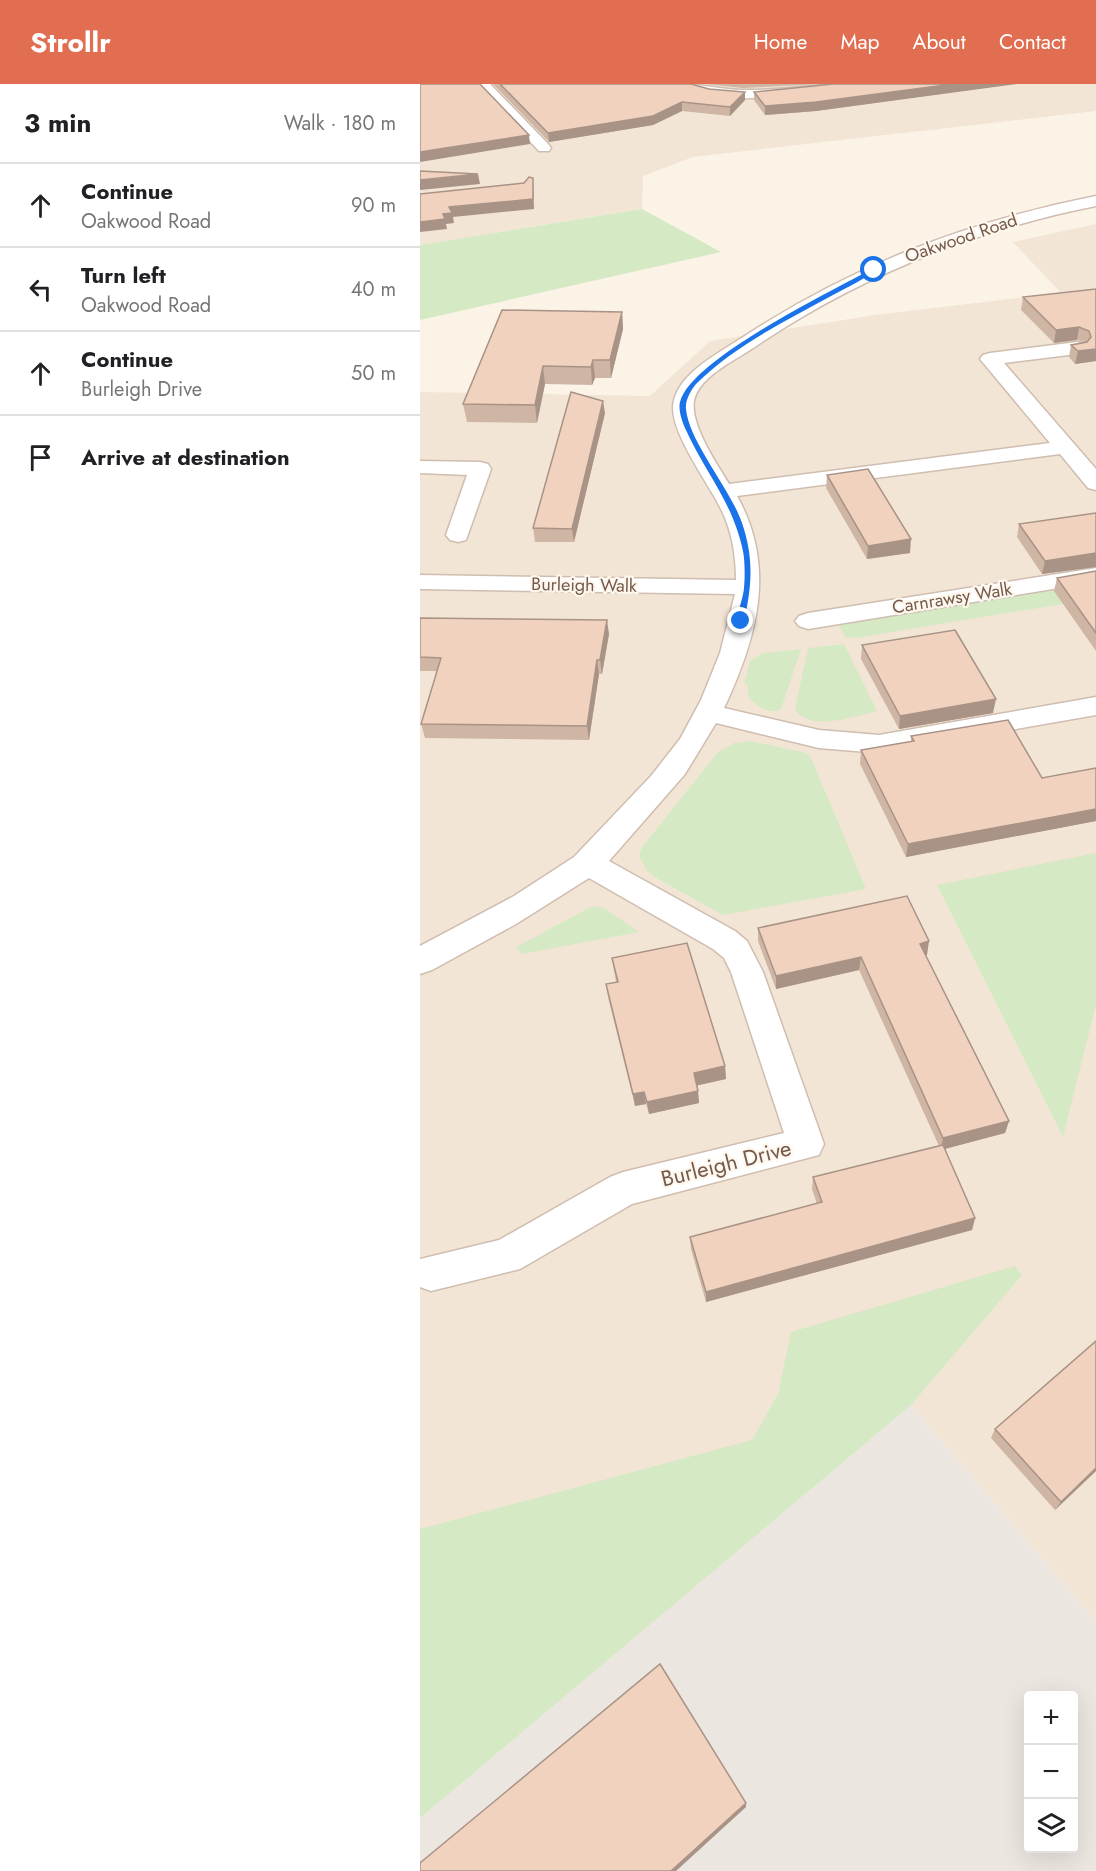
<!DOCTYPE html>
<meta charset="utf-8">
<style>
:root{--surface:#fff;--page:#f6f6f6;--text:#202124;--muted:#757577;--line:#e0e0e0;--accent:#e16e51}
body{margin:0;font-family:Jost,sans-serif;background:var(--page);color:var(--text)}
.controls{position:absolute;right:18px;bottom:18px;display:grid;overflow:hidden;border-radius:6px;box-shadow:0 6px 24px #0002}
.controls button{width:54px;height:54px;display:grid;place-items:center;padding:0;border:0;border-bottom:2px solid var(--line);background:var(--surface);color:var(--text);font:30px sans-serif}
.stop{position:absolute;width:18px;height:18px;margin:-14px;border:4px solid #1a73e8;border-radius:50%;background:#fff}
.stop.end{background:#1a73e8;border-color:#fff;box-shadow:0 2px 6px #0008}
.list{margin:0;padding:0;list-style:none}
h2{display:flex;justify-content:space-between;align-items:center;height:78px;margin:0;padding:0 24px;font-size:26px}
h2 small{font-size:20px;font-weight:400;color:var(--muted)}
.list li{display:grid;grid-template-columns:39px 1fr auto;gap:18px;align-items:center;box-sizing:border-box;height:84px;padding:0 24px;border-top:2px solid var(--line)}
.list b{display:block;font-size:22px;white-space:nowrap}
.list p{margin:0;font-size:20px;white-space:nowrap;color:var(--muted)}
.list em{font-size:20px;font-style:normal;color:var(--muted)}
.icon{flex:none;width:33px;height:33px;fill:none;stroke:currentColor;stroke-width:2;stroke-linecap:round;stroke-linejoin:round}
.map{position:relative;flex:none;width:676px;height:1787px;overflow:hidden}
header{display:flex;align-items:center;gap:36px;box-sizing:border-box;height:84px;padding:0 30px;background:var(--accent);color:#fff}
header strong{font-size:28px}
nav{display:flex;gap:33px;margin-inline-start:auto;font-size:21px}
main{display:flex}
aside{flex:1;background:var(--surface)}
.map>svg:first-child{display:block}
.residential{fill:#f3e5d5}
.industrial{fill:#ece6e0;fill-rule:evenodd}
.green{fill:#d5e9c5}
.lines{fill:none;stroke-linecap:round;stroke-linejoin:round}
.minor-casing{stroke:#cfbdb0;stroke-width:3}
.minor{fill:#fff;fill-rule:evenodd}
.wall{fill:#ceb5a4}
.shaded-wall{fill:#a89386}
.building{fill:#f0d2bf;stroke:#a89386;stroke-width:1.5}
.route{fill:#1a73e8}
.labels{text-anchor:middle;stroke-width:4.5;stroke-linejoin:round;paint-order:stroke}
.far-street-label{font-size:18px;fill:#74594c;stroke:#fef7ed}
.street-label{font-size:22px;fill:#74594c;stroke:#fef7ed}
</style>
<header>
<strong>Strollr</strong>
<nav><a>Home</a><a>Map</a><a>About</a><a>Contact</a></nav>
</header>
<main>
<aside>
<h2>3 min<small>Walk · 180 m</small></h2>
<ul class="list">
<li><svg class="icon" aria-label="ahead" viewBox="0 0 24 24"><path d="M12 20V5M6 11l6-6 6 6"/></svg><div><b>Continue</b><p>Oakwood Road</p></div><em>90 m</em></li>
<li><svg class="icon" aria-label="left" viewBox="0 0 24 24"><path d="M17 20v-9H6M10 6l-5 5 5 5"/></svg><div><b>Turn left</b><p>Oakwood Road</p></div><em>40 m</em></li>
<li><svg class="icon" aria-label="ahead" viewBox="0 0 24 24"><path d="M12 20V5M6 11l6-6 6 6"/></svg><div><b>Continue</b><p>Burleigh Drive</p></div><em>50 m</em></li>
<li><svg class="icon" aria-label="arrive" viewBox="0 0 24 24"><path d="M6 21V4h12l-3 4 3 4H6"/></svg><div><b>Arrive at destination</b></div></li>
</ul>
</aside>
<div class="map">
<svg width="676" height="1787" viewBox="0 0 676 1787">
<rect width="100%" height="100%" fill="#fcf3e7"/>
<g class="residential">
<path d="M0,0h676v27l-403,46 -50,19 -1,33 -222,36z"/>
<path d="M676,140v1398l-185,-217 -491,413v-1426l230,4 60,-55 165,-26 186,-22 -48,-51z"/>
</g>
<path class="industrial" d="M491,1321l185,217v249h-676v-53zM608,1612h46v152h-46z"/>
<g class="green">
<path d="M222,125l79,43 -301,68v-75z"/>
<path d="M653,499l-4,20 -214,35 -10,-1 -9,-17z"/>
<path d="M424,560l33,67c-20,5 -69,22 -82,-2l13,-61z"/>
<path d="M381,565l-20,60c-12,6 -25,-3 -33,-13v-11l-4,-1 6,-23 13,-8z"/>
<path d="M330,657l57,12 5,7 54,129 -143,26 -65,-36 -11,-8 -7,-13v-6l3,-6 75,-94 16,-9z"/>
<path d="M676,769v152l-33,132 -126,-252z"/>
<path d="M173,822l11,2 35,24 -117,22 -6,-7z"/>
<path d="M595,1182l7,9 -111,130 -491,413v-289l332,-89 26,-46 13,-62z"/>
</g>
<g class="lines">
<defs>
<g id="minor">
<path d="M56,0h14l59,61 2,3 -2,3h-10z"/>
<path d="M262,0c21,0 40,6 61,6 36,1 72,-6 109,-6 -7,7 -22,6 -32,8 -30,4 -115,15 -138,-8z"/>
<path d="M676,112v10c-126,25 -240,72 -346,144 -18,12 -52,28 -56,51 -4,24 23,63 35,83l321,-41 -70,-84 3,-4 7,-2 87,-11 7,2 2,4 -2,4 -7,2 -73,9 92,106v21l-8,-2 -28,-34 -323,42c40,71 20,142 -13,212l95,22 60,5 217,-38v18l-217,38 -60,-5 -103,-25 -31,51 -76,87 126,70 12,10 16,31 61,172 -5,11 -187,49 -112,65 -89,22 -11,-4v-28l79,-19 111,-63 13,-5 161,-39 -53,-161 -7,-14 -11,-9 -124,-71 -73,46 -84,46 -12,4v-28l94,-50 60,-39 77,-81 29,-37 21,-39 19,-47 15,-59 -315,-5v-14l316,5c0,-24 -4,-49 -15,-71 -12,-25 -49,-74 -48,-102 2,-31 41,-51 64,-66 112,-74 227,-119 359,-145z"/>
<path d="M0,377l60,1 8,2 3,5 -25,71 -8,2 -8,-2 -4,-5 21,-60 -47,-2z"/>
<path d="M676,484v14l-288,47 -9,-3 -4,-5 4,-5 9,-3z"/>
</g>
</defs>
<use href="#minor" class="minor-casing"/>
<use href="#minor" class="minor"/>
</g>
<g class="wall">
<path d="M73,0h198l18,5 36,3v8l-15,16 -48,-5 -29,14 -104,17z"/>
<path d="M285,0h116l-78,4z"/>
<path d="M584,1l-188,26 -51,4 -11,-15v-8z"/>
<path d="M676,205v72l-21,3 -6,-7 2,-12 13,-3 -7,-2 -23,3 -33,-33 2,-13z"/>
<path d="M202,228l1,17 -12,49h-16l-3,7 -47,-1 -8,39 -70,-1 -4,-18z"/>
<path d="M185,329l-31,129h-39l-2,-14z"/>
<path d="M407,391l83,78 -43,6 -41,-71z"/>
<path d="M676,429v54l-54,7 -25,-37 2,-13z"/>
<path d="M676,487v80l-42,-60 3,-13z"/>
<path d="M0,534l189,16 -7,40h-3l-10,66 -164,-2 -4,-14 16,-53h-17z"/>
<path d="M442,561l131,68 -94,16 -38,-70z"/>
<path d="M491,652l131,42 54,-10v53l-190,36 -46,-93 1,-14 50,-9z"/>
<path d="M338,844l169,27h-2l84,166 -4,12 -61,16 31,69 -3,12 -266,72 -15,-53 -1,-12 127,-33 -5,-15 1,-12 126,-31 -80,-176 -83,19 -18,-48z"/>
<path d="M192,874l113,108 1,13 -29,6 2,18 -50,11 -3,-10 -11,2 -27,-109 -2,-13 10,-2z"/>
<path d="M676,1257v130l-41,39 -64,-72 4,-9z"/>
</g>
<g class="shaded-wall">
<path d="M533,0h64l-201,27 -51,4v-9z"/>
<path d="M325,8v8l-15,16v-9z"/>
<path d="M262,18v9l-29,14 -104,17 -1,-9z"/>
<path d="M109,51l1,9 -110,18v-10z"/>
<path d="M58,90l2,10 -60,6v-10z"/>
<path d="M113,94l1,31 -81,8 1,6 -8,1 1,5 -27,3v-10l23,-8 6,-7 84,-8z"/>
<path d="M202,228l1,17 -12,49 -1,-18z"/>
<path d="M659,243l-2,13 -23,3 2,-13z"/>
<path d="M676,265v12l-21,3 3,-13z"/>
<path d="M173,276l2,18 -3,7 -1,-18z"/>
<path d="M123,282l2,18 -8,39 -2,-18z"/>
<path d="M183,317l2,12 -31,129 -2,-13z"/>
<path d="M491,455l-1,14 -43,6 1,-13z"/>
<path d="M676,469v14l-54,7 3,-13z"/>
<path d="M187,536l2,14 -7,40 -2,-14z"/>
<path d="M177,576l2,14 -10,66 -2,-14z"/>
<path d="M576,615l-3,14 -94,16 1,-13z"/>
<path d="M676,725v12l-190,36 2,-13z"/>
<path d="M509,857l-2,14 -10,2 3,-13z"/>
<path d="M441,873l-2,13 -83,19v-13z"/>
<path d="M305,982l1,13 -31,7 -1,-13z"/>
<path d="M278,1007l1,12 -50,11 -2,-12z"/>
<path d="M224,1008l2,12 -11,2 -2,-12z"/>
<path d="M589,1037l-4,12 -64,17 2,-12z"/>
<path d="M555,1134l-3,12 -266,72v-10z"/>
<path d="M676,1384v3l-41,39 6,-8z"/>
<path d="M326,1719v4l-70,64h-5z"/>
</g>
<g class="building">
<path d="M0,0h60l49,51 -109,17z"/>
<path d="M80,0h191l18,5 36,3 -15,15 -48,-5 -29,14 -105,17z"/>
<path d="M413,0h120l-137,18 -51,4 -11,-14z"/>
<path d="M0,87l58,3 -58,6z"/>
<path d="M109,93l4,1v21l-84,8 3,6 -9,1 2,5 -25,3v-28l104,-11z"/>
<path d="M676,205v60l-18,2 -7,-6 16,-3 4,-5 -2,-6 -10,-4 -23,3 -33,-33z"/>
<path d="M82,226l120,2 -12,48h-17l-2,7 -48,-1 -8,39 -72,-1z"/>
<path d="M151,308l32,9 -31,128 -39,-1z"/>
<path d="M448,385l43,70 -43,7 -41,-71z"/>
<path d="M676,429v40l-51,8 -26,-37z"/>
<path d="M676,487v62l-39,-55z"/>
<path d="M0,534l187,2 -7,40h-3l-10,66 -166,-2 20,-66 -21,-1z"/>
<path d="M535,546l41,69 -96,17 -38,-71z"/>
<path d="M588,636l34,58 54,-10v41l-188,35 -47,-94 53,-9 -3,-5z"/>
<path d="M487,812l22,45 -9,3 89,177 -66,17 -82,-181 -85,19 -18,-48z"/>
<path d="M267,859l38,123 -31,7 4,18 -51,11 -3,-10 -11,2 -27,-110 12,-2 -6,-24z"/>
<path d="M523,1061l32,73 -269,74 -16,-55 132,-35 -9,-25z"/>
<path d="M676,1257v127l-35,34 -66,-73z"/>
<path d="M240,1580l86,139 -75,68h-251v-8z"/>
</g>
<path class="route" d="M452,185l5,1c-13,9 -29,17 -44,25 -47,26 -98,50 -137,89 -5,6 -11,16 -10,25 3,33 44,79 56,114 12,35 10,63 2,98l-6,2c-1,-11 5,-24 6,-35 1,-11 1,-26 -1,-37 -11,-51 -38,-78 -58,-123 -3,-7 -7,-19 -5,-26 11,-43 152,-111 192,-133z"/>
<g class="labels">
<g class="far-street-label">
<text transform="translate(541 154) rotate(-19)" y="6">Oakwood Road</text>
<text transform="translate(164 501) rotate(1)" y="6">Burleigh Walk</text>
<text transform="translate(532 514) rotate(-9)" y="6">Carnrawsy Walk</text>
</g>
<g class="street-label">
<text transform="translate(306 1079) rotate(-14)" y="8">Burleigh Drive</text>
</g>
</g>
</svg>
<div class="controls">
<button>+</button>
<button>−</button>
<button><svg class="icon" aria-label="layers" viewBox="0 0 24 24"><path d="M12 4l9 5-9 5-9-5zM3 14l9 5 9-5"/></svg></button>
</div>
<div class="stop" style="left:454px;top:186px"></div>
<div class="stop end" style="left:321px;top:537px"></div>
</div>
</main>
